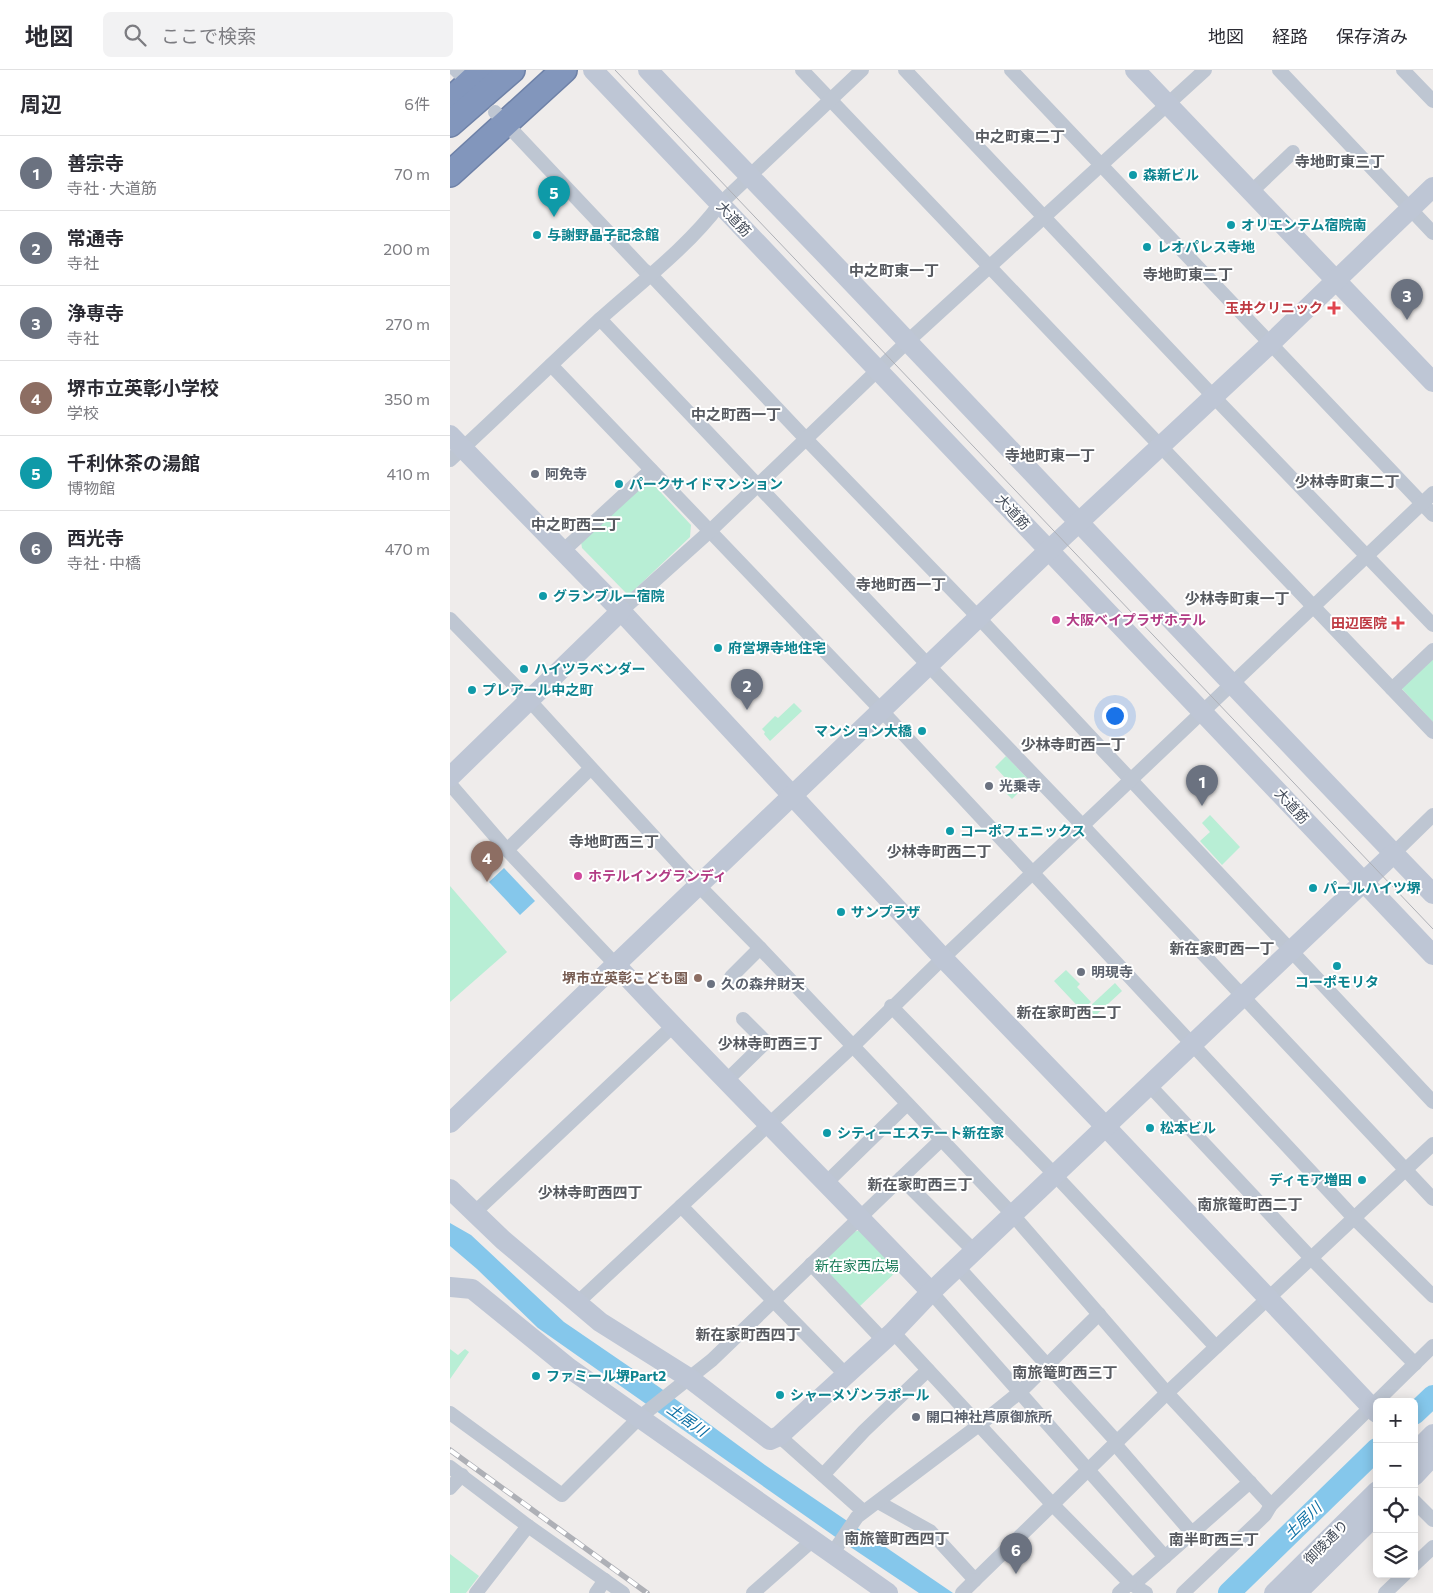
<!DOCTYPE html>
<html lang="ja">
<meta charset="utf-8">
<style>
:root{--surface:#fff;--page:#f2f2f3;--text:#2b2b33;--muted:#7c7c81;--line:#e1e1e2;--accent:#7c3aed}
body{margin:0;font-family:Commissioner,"Noto Sans JP",sans-serif;background:var(--page);color:var(--text)}
.controls{position:absolute;right:15px;bottom:15px;display:grid;overflow:hidden;border-radius:8px;box-shadow:0 2px 12px #0003}
.controls button{width:45px;height:45px;display:grid;place-items:center;padding:0;border:0;border-bottom:1px solid var(--line);background:var(--surface);color:var(--text);font:25px sans-serif}
.you{position:absolute;left:664px;top:645px;width:18px;height:18px;margin:-12px;border:4px solid #fff;border-radius:50%;background:#1a73e8;box-shadow:0 0 0 8px #1a73e833}
.badge{display:grid;place-items:center;width:32px;height:32px;border-radius:50%;background:var(--accent);color:#fff;font-size:16px;font-weight:700}
.pin{position:absolute;translate:-50% -41px;filter:drop-shadow(0 1px 2px #0008)}
.pin::after{content:'';position:absolute;top:26px;width:18px;height:15px;background:inherit;clip-path:polygon(0 0,100% 0,50% 100%)}
.list{margin:0;padding:0;list-style:none}
h2{display:flex;justify-content:space-between;align-items:center;height:65px;margin:0;padding:0 20px;font-size:21px}
h2 small{font-size:16px;font-weight:400;color:var(--muted)}
.list li{display:grid;grid-template-columns:32px 1fr auto;gap:15px;align-items:center;box-sizing:border-box;height:75px;padding:0 20px;border-top:1px solid var(--line)}
.list b{display:block;font-size:19px;white-space:nowrap}
.list p{margin:0;font-size:16px;white-space:nowrap;color:var(--muted)}
.list em{font-size:16px;font-style:normal;color:var(--muted)}
.icon{flex:none;width:28px;height:28px;fill:none;stroke:currentColor;stroke-width:2;stroke-linecap:round;stroke-linejoin:round}
.map{position:relative;flex:none;width:983px;height:1523px;overflow:hidden}
header{display:flex;align-items:center;gap:30px;box-sizing:border-box;height:70px;padding:0 25px;background:var(--surface);border-bottom:1px solid var(--line)}
header strong{font-size:24px}
nav{display:flex;gap:28px;margin-inline-start:auto;font-size:18px}
.search{width:350px;height:45px;background:var(--page);display:flex;align-items:center;gap:12px;box-sizing:border-box;padding:0 18px;border-radius:8px;color:var(--muted);font-size:19px}
main{display:flex}
aside{flex:1;background:var(--surface)}
.map>svg:first-child{display:block}
.green{fill:#b8eed5}
.water{fill:#85c7eb}
.lines{fill:none;stroke-linecap:round;stroke-linejoin:round}
.river{stroke:#85c7eb;stroke-width:22}
.highway-casing{stroke:#6e81a7;stroke-width:28}
.street{stroke:#bec6d2;stroke-width:14}
.secondary{stroke:#bec6d5;stroke-width:20}
.highway{stroke:#8296bc;stroke-width:25}
.tram{stroke:#aeb0b6;stroke-width:1}
.rail-casing{stroke:#aeb0b6;stroke-width:5.5}
.rail{stroke:#fff;stroke-width:4;stroke-dasharray:11;stroke-linecap:butt}
.culture-dot{fill:#0f9aa8;stroke:#fff;stroke-width:2}
.health-dot{fill:#e0444e;stroke:#fff;stroke-width:2}
.worship-dot{fill:#6b7280;stroke:#fff;stroke-width:2}
.hotel-dot{fill:#d1479c;stroke:#fff;stroke-width:2}
.education-dot{fill:#8d6e63;stroke:#fff;stroke-width:2}
.labels{text-anchor:middle;stroke-width:4;stroke-linejoin:round;paint-order:stroke}
.culture-label{font-size:14px;font-weight:bold;fill:#0d838f;stroke:#fff;text-anchor:start}
.street-label{font-size:14px;fill:#444c59;stroke:#fff}
.health-label{font-size:14px;font-weight:bold;fill:#be3a42;stroke:#fff;text-anchor:end}
.worship-label{font-size:14px;font-weight:bold;fill:#5b616d;stroke:#fff;text-anchor:start}
.hotel-label{font-size:14px;font-weight:bold;fill:#b23c85;stroke:#fff;text-anchor:start}
.education-label{font-size:14px;font-weight:bold;fill:#785e54;stroke:#fff;text-anchor:end}
.park-label{font-size:14px;fill:#167956;stroke:#fff}
.neighbourhood-label{font-size:15px;font-weight:bold;fill:#585b61;stroke:#fff}
.water-label{font-size:15px;font-style:italic;fill:#0c6fa4;stroke:#fff}
</style>
<header>
<strong>地図</strong>
<div class="search"><svg class="icon" aria-label="search" viewBox="0 0 24 24"><circle cx="10" cy="10" r="6"/><path d="M15 15l6 6"/></svg>ここで検索</div>
<nav><a>地図</a><a>経路</a><a>保存済み</a></nav>
</header>
<main>
<aside>
<h2>周辺<small>6件</small></h2>
<ul class="list">
<li><span class="badge" style="background:#6b7280">1</span><div><b>善宗寺</b><p>寺社 · 大道筋</p></div><em>70 m</em></li>
<li><span class="badge" style="background:#6b7280">2</span><div><b>常通寺</b><p>寺社</p></div><em>200 m</em></li>
<li><span class="badge" style="background:#6b7280">3</span><div><b>浄専寺</b><p>寺社</p></div><em>270 m</em></li>
<li><span class="badge" style="background:#8d6e63">4</span><div><b>堺市立英彰小学校</b><p>学校</p></div><em>350 m</em></li>
<li><span class="badge" style="background:#0f9aa8">5</span><div><b>千利休茶の湯館</b><p>博物館</p></div><em>410 m</em></li>
<li><span class="badge" style="background:#6b7280">6</span><div><b>西光寺</b><p>寺社 · 中橋</p></div><em>470 m</em></li>
</ul>
</aside>
<div class="map">
<svg width="983" height="1523" viewBox="0 0 983 1523">
<rect width="100%" height="100%" fill="#efeceb"/>
<g class="green">
<path d="M195,413h7l39,42 -1,12 -60,57h-3l-45,-46 -1,-6z"/>
<path d="M983,585v67l-31,-33 1,-5z"/>
<path d="M344,633l8,8 -32,30 -6,-7 1,-2 -3,-3 13,-13 3,2z"/>
<path d="M556,686l24,25 -18,18 -7,-7 7,-7 -17,-18z"/>
<path d="M760,745l30,32 -18,18 -22,-24 10,-9 -8,-9z"/>
<path d="M0,816l57,66 -57,50z"/>
<path d="M616,900l14,14 -3,3 14,15 -6,5 4,5 -3,3 -32,-34z"/>
<path d="M665,913l7,8 -27,25 -7,-8z"/>
<path d="M411,1160l37,40 -38,36 -25,-23 -14,-22 32,-29z"/>
<path d="M0,1279l8,6 7,-6 4,3 -19,27z"/>
<path d="M0,1484l29,22 -13,17h-16z"/>
</g>
<g class="water">
<path d="M54,798l31,33 -15,14 -31,-33z"/>
<path d="M0,1153l21,12 93,87 95,65 106,78 188,128h-34l-85,-57 -296,-208 -61,-59 -27,-23z"/>
</g>
<g class="lines">
<g class="river">
<path d="M964,1344l19,-18"/>
<path d="M779,1523l148,-144"/>
</g>
<defs>
<g id="highway">
<path d="M0,31l33,-31"/>
<path d="M0,54l62,-54"/>
<path d="M0,104l114,-104"/>
</g>
</defs>
<use href="#highway" class="highway-casing"/>
<g class="street">
<path d="M6,0l17,17"/>
<path d="M352,0l631,662"/>
<path d="M455,0l308,326 220,229"/>
<path d="M561,0l422,445"/>
<path d="M829,0l154,163"/>
<path d="M953,0l30,31"/>
<path d="M45,42l149,158 7,5 155,164 173,179 454,484"/>
<path d="M801,122l42,-40"/>
<path d="M150,249l329,347 154,160 350,373"/>
<path d="M101,295l331,346 472,507 79,78"/>
<path d="M0,390c50,-46 99,-94 149,-140 41,-37 88,-72 121,-116l142,-134"/>
<path d="M114,480l87,-80"/>
<path d="M171,541l89,-80 198,-190 297,-271"/>
<path d="M0,549l79,81 170,186 61,62 253,267 154,178 104,112"/>
<path d="M942,619l41,-39"/>
<path d="M0,714l57,66 109,115"/>
<path d="M57,780l83,-81"/>
<path d="M943,784l40,-39"/>
<path d="M281,907l29,-29"/>
<path d="M441,936l164,169 161,172"/>
<path d="M277,1010l39,-38 -23,-23"/>
<path d="M699,1015l162,173 104,106"/>
<path d="M451,1108l40,-38"/>
<path d="M376,1113l81,-79"/>
<path d="M231,1136l165,169"/>
<path d="M24,1143l199,-187"/>
<path d="M361,1194l73,77"/>
<path d="M508,1197l159,175"/>
<path d="M481,1222l234,265"/>
<path d="M127,1233l276,-257 90,-88 490,-465"/>
<path d="M443,1262l160,173 77,78 16,10"/>
<path d="M0,1343l112,82 78,-78 72,-57 189,-182 73,73"/>
<path d="M329,1366l84,75"/>
<path d="M665,1374l77,89"/>
<path d="M0,1397l78,59 95,67"/>
<path d="M373,1405l41,-44 64,-61"/>
<path d="M0,1418l12,-13"/>
<path d="M964,1431l19,19"/>
<path d="M428,1432l52,29 45,49 192,-187 266,-249"/>
<path d="M382,1484l25,-37 122,-92 41,-33 79,-78"/>
<path d="M964,1495l19,-18"/>
<path d="M683,1515l117,-103"/>
<path d="M26,1523l52,-67"/>
<path d="M146,1523l9,-13"/>
<path d="M303,1523l60,-53"/>
<path d="M512,1523l13,-13"/>
<path d="M669,1523l11,-10"/>
<path d="M733,1523l82,-78 6,-10 162,-159"/>
<path d="M935,1523l20,-19"/>
</g>
<g class="secondary">
<path d="M143,0l840,885"/>
<path d="M198,0c87,92 175,181 261,273 175,184 348,369 524,551"/>
<path d="M685,0l298,312"/>
<path d="M0,365l171,176 322,347 162,168 272,287"/>
<path d="M0,707l171,-166"/>
<path d="M166,895c103,111 211,217 315,327"/>
<path d="M0,1053l599,-573 221,-206 163,-157"/>
<path d="M0,1119l53,51 97,82 89,56 81,62 9,-4 114,-104 38,-40 462,-438"/>
<path d="M0,1217l22,2 97,79 319,225"/>
<path d="M964,1383l19,-19"/>
<path d="M964,1406l19,-20"/>
<path d="M824,1523l103,-102"/>
<path d="M847,1523l80,-79"/>
</g>
<use href="#highway" class="highway"/>
<path class="tram" d="M165,0l818,859"/>
<defs>
<path id="rail" d="M0,1380l197,143"/>
</defs>
<use href="#rail" class="rail-casing"/>
<use href="#rail" class="rail"/>
</g>
<g class="culture-dot">
<circle cx="683" cy="105" r="5"/>
<circle cx="781" cy="155" r="5"/>
<circle cx="87" cy="165" r="5"/>
<circle cx="697" cy="177" r="5"/>
<circle cx="169" cy="414" r="5"/>
<circle cx="93" cy="526" r="5"/>
<circle cx="268" cy="578" r="5"/>
<circle cx="74" cy="599" r="5"/>
<circle cx="22" cy="620" r="5"/>
<circle cx="472" cy="661" r="5"/>
<circle cx="500" cy="761" r="5"/>
<circle cx="863" cy="818" r="5"/>
<circle cx="391" cy="842" r="5"/>
<circle cx="887" cy="896" r="5"/>
<circle cx="700" cy="1058" r="5"/>
<circle cx="377" cy="1063" r="5"/>
<circle cx="912" cy="1110" r="5"/>
<circle cx="86" cy="1306" r="5"/>
<circle cx="330" cy="1325" r="5"/>
</g>
<g class="health-dot">
<path d="M881.5 230.5h5v5h5v5h-5v5h-5v-5h-5v-5h5z"/>
<path d="M945.5 545.5h5v5h5v5h-5v5h-5v-5h-5v-5h5z"/>
</g>
<g class="worship-dot">
<circle cx="85" cy="404" r="5"/>
<circle cx="539" cy="716" r="5"/>
<circle cx="631" cy="902" r="5"/>
<circle cx="261" cy="914" r="5"/>
<circle cx="466" cy="1347" r="5"/>
</g>
<g class="hotel-dot">
<circle cx="606" cy="550" r="5"/>
<circle cx="128" cy="806" r="5"/>
</g>
<circle class="education-dot" cx="248" cy="908" r="5"/>
<g class="labels">
<g class="culture-label">
<text x="693" y="110">森新ビル</text>
<text x="791" y="160">オリエンテム宿院南</text>
<text x="97" y="170">与謝野晶子記念館</text>
<text x="707" y="182">レオパレス寺地</text>
<text x="179" y="419">パークサイドマンション</text>
<text x="103" y="531">グランブルー宿院</text>
<text x="278" y="583">府営堺寺地住宅</text>
<text x="84" y="604">ハイツラベンダー</text>
<text x="32" y="625">プレアール中之町</text>
<text x="462" y="666" text-anchor="end">マンション大橋</text>
<text x="510" y="766">コーポフェニックス</text>
<text x="873" y="823">パールハイツ堺</text>
<text x="401" y="847">サンプラザ</text>
<text x="887" y="917" text-anchor="middle">コーポモリタ</text>
<text x="710" y="1063">松本ビル</text>
<text x="387" y="1068">シティーエステート新在家</text>
<text x="902" y="1115" text-anchor="end">ディモア増田</text>
<text x="96" y="1311">ファミール堺Part2</text>
<text x="340" y="1330">シャーメゾンラポール</text>
</g>
<g class="street-label">
<text transform="translate(284 149) rotate(46)" y="5">大道筋</text>
<text transform="translate(563 442) rotate(47)" y="5">大道筋</text>
<text transform="translate(842 736) rotate(47)" y="5">大道筋</text>
<text transform="translate(876 1472) rotate(-45)" y="5">御陵通り</text>
</g>
<g class="health-label">
<text x="873" y="243">玉井クリニック</text>
<text x="937" y="558">田辺医院</text>
</g>
<g class="worship-label">
<text x="95" y="409">阿免寺</text>
<text x="549" y="721">光乗寺</text>
<text x="641" y="907">明現寺</text>
<text x="271" y="919">久の森弁財天</text>
<text x="476" y="1352">開口神社芦原御旅所</text>
</g>
<g class="hotel-label">
<text x="616" y="555">大阪ベイプラザホテル</text>
<text x="138" y="811">ホテルイングランディ</text>
</g>
<g class="education-label">
<text x="238" y="913">堺市立英彰こども園</text>
</g>
<g class="park-label">
<text x="407" y="1201">新在家西広場</text>
</g>
<g class="neighbourhood-label">
<text x="570" y="72">中之町東二丁</text>
<text x="890" y="97">寺地町東三丁</text>
<text x="444" y="206">中之町東一丁</text>
<text x="738" y="210">寺地町東二丁</text>
<text x="286" y="350">中之町西一丁</text>
<text x="600" y="391">寺地町東一丁</text>
<text x="897" y="417">少林寺町東二丁</text>
<text x="126" y="460">中之町西二丁</text>
<text x="451" y="520">寺地町西一丁</text>
<text x="787" y="534">少林寺町東一丁</text>
<text x="623" y="680">少林寺町西一丁</text>
<text x="164" y="777">寺地町西三丁</text>
<text x="489" y="787">少林寺町西二丁</text>
<text x="772" y="884">新在家町西一丁</text>
<text x="619" y="948">新在家町西二丁</text>
<text x="320" y="979">少林寺町西三丁</text>
<text x="470" y="1120">新在家町西三丁</text>
<text x="140" y="1128">少林寺町西四丁</text>
<text x="800" y="1140">南旅篭町西二丁</text>
<text x="298" y="1270">新在家町西四丁</text>
<text x="615" y="1308">南旅篭町西三丁</text>
<text x="447" y="1474">南旅篭町西四丁</text>
<text x="764" y="1475">南半町西三丁</text>
</g>
<g class="water-label">
<text transform="translate(237 1350) rotate(35)" y="5">土居川</text>
<text transform="translate(853 1451) rotate(-44)" y="5">土居川</text>
</g>
</g>
</svg>
<div class="controls">
<button>+</button>
<button>−</button>
<button><svg class="icon" aria-label="locate" viewBox="0 0 24 24"><circle cx="12" cy="12" r="6"/><path d="M12 2v4M12 18v4M2 12h4M18 12h4"/></svg></button>
<button><svg class="icon" aria-label="layers" viewBox="0 0 24 24"><path d="M12 4l9 5-9 5-9-5zM3 14l9 5 9-5"/></svg></button>
</div>
<div class="you"></div>
<div class="pin badge" style="left:752px;top:736px;background:#6b7280">1</div>
<div class="pin badge" style="left:297px;top:640px;background:#6b7280">2</div>
<div class="pin badge" style="left:957px;top:250px;background:#6b7280">3</div>
<div class="pin badge" style="left:37px;top:812px;background:#8d6e63">4</div>
<div class="pin badge" style="left:104px;top:147px;background:#0f9aa8">5</div>
<div class="pin badge" style="left:566px;top:1504px;background:#6b7280">6</div>
</div>
</main>
